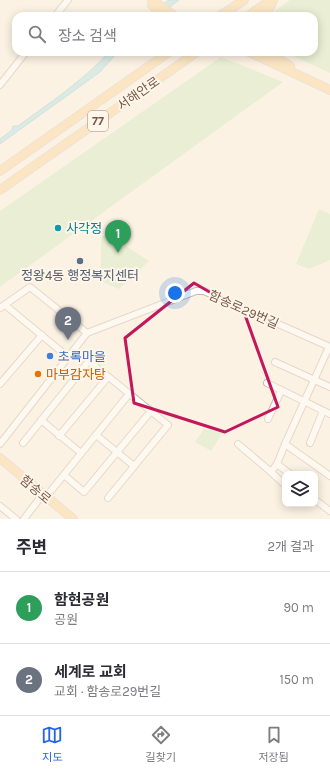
<!DOCTYPE html>
<html lang="ko">
<meta charset="utf-8">
<style>
:root{--surface:#fff;--page:#f7f7f7;--text:#2b2b33;--muted:#7c7c81;--line:#e1e1e2;--accent:#2563eb}
body{margin:0;font-family:Karla,"Noto Sans KR",sans-serif;background:var(--page);color:var(--text)}
.controls{position:absolute;right:12px;bottom:12px;display:grid;overflow:hidden;border-radius:8px;box-shadow:0 2px 10px #0003}
.controls button{width:36px;height:36px;display:grid;place-items:center;padding:0;border:0;border-bottom:1px solid var(--line);background:var(--surface);color:var(--text);font:20px sans-serif}
.you{position:absolute;left:175px;top:293px;width:14px;height:14px;margin:-10px;border:3px solid #fff;border-radius:50%;background:#1a73e8;box-shadow:0 0 0 6px #1a73e833}
.badge{display:grid;place-items:center;width:26px;height:26px;border-radius:50%;background:var(--accent);color:#fff;font-size:13px;font-weight:700}
.pin{position:absolute;translate:-50% -33px;filter:drop-shadow(0 1px 2px #0008)}
.pin::after{content:'';position:absolute;top:21px;width:14px;height:12px;background:inherit;clip-path:polygon(0 0,100% 0,50% 100%)}
.list{margin:0;padding:0;list-style:none}
h2{display:flex;justify-content:space-between;align-items:center;height:52px;margin:0;padding:0 16px;font-size:17px}
h2 small{font-size:13px;font-weight:400;color:var(--muted)}
.list li{display:grid;grid-template-columns:26px 1fr auto;gap:12px;align-items:center;box-sizing:border-box;height:72px;padding:0 16px;border-top:1px solid var(--line)}
.list b{display:block;font-size:15px;white-space:nowrap}
.list p{margin:0;font-size:13px;white-space:nowrap;color:var(--muted)}
.list em{font-size:13px;font-style:normal;color:var(--muted)}
.icon{flex:none;width:22px;height:22px;fill:none;stroke:currentColor;stroke-width:2;stroke-linecap:round;stroke-linejoin:round}
.map{position:relative;flex:none;width:330px;height:519px;overflow:hidden}
.search{position:absolute;background:var(--surface);box-shadow:0 2px 10px #0003;left:12px;right:12px;top:12px;height:44px;display:flex;align-items:center;gap:10px;box-sizing:border-box;padding:0 14px;border-radius:12px;color:var(--muted);font-size:15px}
.sheet{height:196px;background:var(--surface)}
nav{display:flex;justify-content:space-around;align-items:center;box-sizing:border-box;height:56px;border-top:1px solid var(--line);background:var(--surface);font-size:11px;color:var(--muted)}
nav a{display:grid;justify-items:center;gap:2px}
nav .on{color:var(--accent)}
.map>svg:first-child{display:block}
.green{fill:#d2e9c1}
.water{fill:#b7dfe5;stroke:#9ecfd7}
.lines{fill:none;stroke-linecap:round;stroke-linejoin:round}
.minor-casing{stroke:#cdb9a9;stroke-width:8}
.major-casing{stroke:#d8d0cc;stroke-width:10}
.minor{stroke:#fff;stroke-width:6}
.major{stroke:#fbd69b;stroke-width:8}
.marked{fill:none;stroke:#c2185b;stroke-width:3;stroke-linejoin:round}
.culture-dot{fill:#0f9aa8;stroke:#fff6e9;stroke-width:1.5}
.service-dot{fill:#5c6f8a;stroke:#fff6e9;stroke-width:1.5}
.shop-dot{fill:#3f7fe0;stroke:#fff6e9;stroke-width:1.5}
.food-dot{fill:#e8710a;stroke:#fff6e9;stroke-width:1.5}
.labels{text-anchor:middle;stroke-width:4;stroke-linejoin:round;paint-order:stroke}
.shield{fill:#fff6e9;stroke:#9e8779;stroke-width:1}
.shield-label{font-size:12px;font-weight:bold;fill:#745849}
.street-label{font-size:13px;fill:#745849;stroke:#fff6e9}
.culture-label{font-size:13px;fill:#0d838f;stroke:#fff6e9;text-anchor:start}
.service-label{font-size:13px;fill:#4e5e75;stroke:#fff6e9}
.shop-label{font-size:13px;fill:#366cbe;stroke:#fff6e9;text-anchor:start}
.food-label{font-size:13px;fill:#c56008;stroke:#fff6e9;text-anchor:start}
</style>
<div class="map">
<svg width="330" height="519" viewBox="0 0 330 519">
<rect width="100%" height="100%" fill="#fcf2e3"/>
<g class="green">
<path d="M290,0h40v73l-45,-21h29v-36h-46z"/>
<path d="M221,57l62,25 -283,205v-76z"/>
<path d="M319,209l11,5v46l-21,9 -13,-5z"/>
<path d="M108,231l6,4 9,9 26,17 -30,28 -18,-8v-42z"/>
<path d="M204,429l19,3 -12,19 -16,-9z"/>
</g>
<g class="water">
<path d="M169,0h10l-21,16h-11z"/>
<path d="M109,52h9l-18,20 -100,72v-5l12,-9 1,-4h5c31,-23 65,-45 91,-74z"/>
</g>
<g class="lines">
<defs>
<g id="minor">
<path d="M55,16l13,-16"/>
<path d="M0,85l26,-33"/>
<path d="M5,305l63,52"/>
<path d="M0,308l30,-21 57,46"/>
<path d="M329,347l-44,97 45,32"/>
<path d="M275,362l55,25"/>
<path d="M267,383l63,31"/>
<path d="M0,384l42,-49"/>
<path d="M268,419l13,-28"/>
<path d="M41,420l40,33"/>
<path d="M96,435l38,31"/>
<path d="M59,436l49,-59"/>
<path d="M23,443l66,-82 79,64 -60,73"/>
<path d="M310,443l13,-32"/>
<path d="M0,444l87,-111 109,-42h8l126,56"/>
<path d="M238,444l33,28"/>
<path d="M277,464l13,10"/>
<path d="M64,475l20,17 67,-81"/>
<path d="M285,485l-14,-13 6,-8 8,-20"/>
<path d="M46,497l83,-103"/>
<path d="M318,502l12,9"/>
<path d="M0,506l16,13"/>
<path d="M24,519l19,-25"/>
</g>
<g id="major">
<path d="M152,0l22,16"/>
<path d="M152,5l11,11"/>
<path d="M220,16l24,-16"/>
<path d="M248,16l23,-16"/>
<path d="M266,16l7,-16"/>
<path d="M249,52l81,38"/>
<path d="M267,52l23,14"/>
<path d="M0,171l169,-119"/>
<path d="M0,190l197,-138"/>
<path d="M0,458l73,61"/>
</g>
</defs>
<use href="#minor" class="minor-casing"/>
<use href="#major" class="major-casing"/>
<use href="#minor" class="minor"/>
<use href="#major" class="major"/>
</g>
<path d="M0 0H330V519H0ZM194,283l50,29 34,95 -53,25 -91,-29 -9,-65z" fill="#fcf2e3" fill-opacity=".55" fill-rule="evenodd"/>
<path class="marked" d="M194,283l50,29 34,95 -53,25 -91,-29 -9,-65z"/>
<circle class="culture-dot" cx="58" cy="228" r="4"/>
<circle class="service-dot" cx="80" cy="261" r="4"/>
<circle class="shop-dot" cx="50" cy="356" r="4"/>
<circle class="food-dot" cx="38" cy="374" r="4"/>
<g class="labels">
<rect class="shield" x="88" y="111" width="20" height="20" rx="3"/>
<g class="shield-label">
<text x="98" y="125">77</text>
</g>
<g class="street-label">
<text transform="translate(138 93) rotate(-35)" y="5">서해안로</text>
<text transform="translate(244 309) rotate(24)" y="5">함송로29번길</text>
<text transform="translate(36 489) rotate(40)" y="5">함송로</text>
</g>
<g class="culture-label">
<text x="66" y="233">사각정</text>
</g>
<g class="service-label">
<text x="80" y="280">정왕4동 행정복지센터</text>
</g>
<g class="shop-label">
<text x="58" y="361">초록마을</text>
</g>
<g class="food-label">
<text x="46" y="379">마부감자탕</text>
</g>
</g>
</svg>
<div class="controls">
<button><svg class="icon" aria-label="layers" viewBox="0 0 24 24"><path d="M12 4l9 5-9 5-9-5zM3 14l9 5 9-5"/></svg></button>
</div>
<div class="you"></div>
<div class="pin badge" style="left:118px;top:253px;background:#2e9e5b">1</div>
<div class="pin badge" style="left:68px;top:340px;background:#6b7280">2</div>
<div class="search"><svg class="icon" aria-label="search" viewBox="0 0 24 24"><circle cx="10" cy="10" r="6"/><path d="M15 15l6 6"/></svg>장소 검색</div>
</div>
<section class="sheet">
<h2>주변<small>2개 결과</small></h2>
<ul class="list">
<li><span class="badge" style="background:#2e9e5b">1</span><div><b>함현공원</b><p>공원</p></div><em>90 m</em></li>
<li><span class="badge" style="background:#6b7280">2</span><div><b>세계로 교회</b><p>교회 · 함송로29번길</p></div><em>150 m</em></li>
</ul>
</section>
<nav>
<a class="on"><svg class="icon" aria-label="map" viewBox="0 0 24 24"><path d="M3 6l6-2 6 2 6-2v14l-6 2-6-2-6 2zM9 4v14M15 6v14"/></svg>지도</a>
<a><svg class="icon" aria-label="directions" viewBox="0 0 24 24"><path d="M12 3l9 9-9 9-9-9zM9 14v-3h6M13 9l2 2-2 2"/></svg>길찾기</a>
<a><svg class="icon" aria-label="saved" viewBox="0 0 24 24"><path d="M7 4h10v16l-5-4-5 4z"/></svg>저장됨</a>
</nav>
